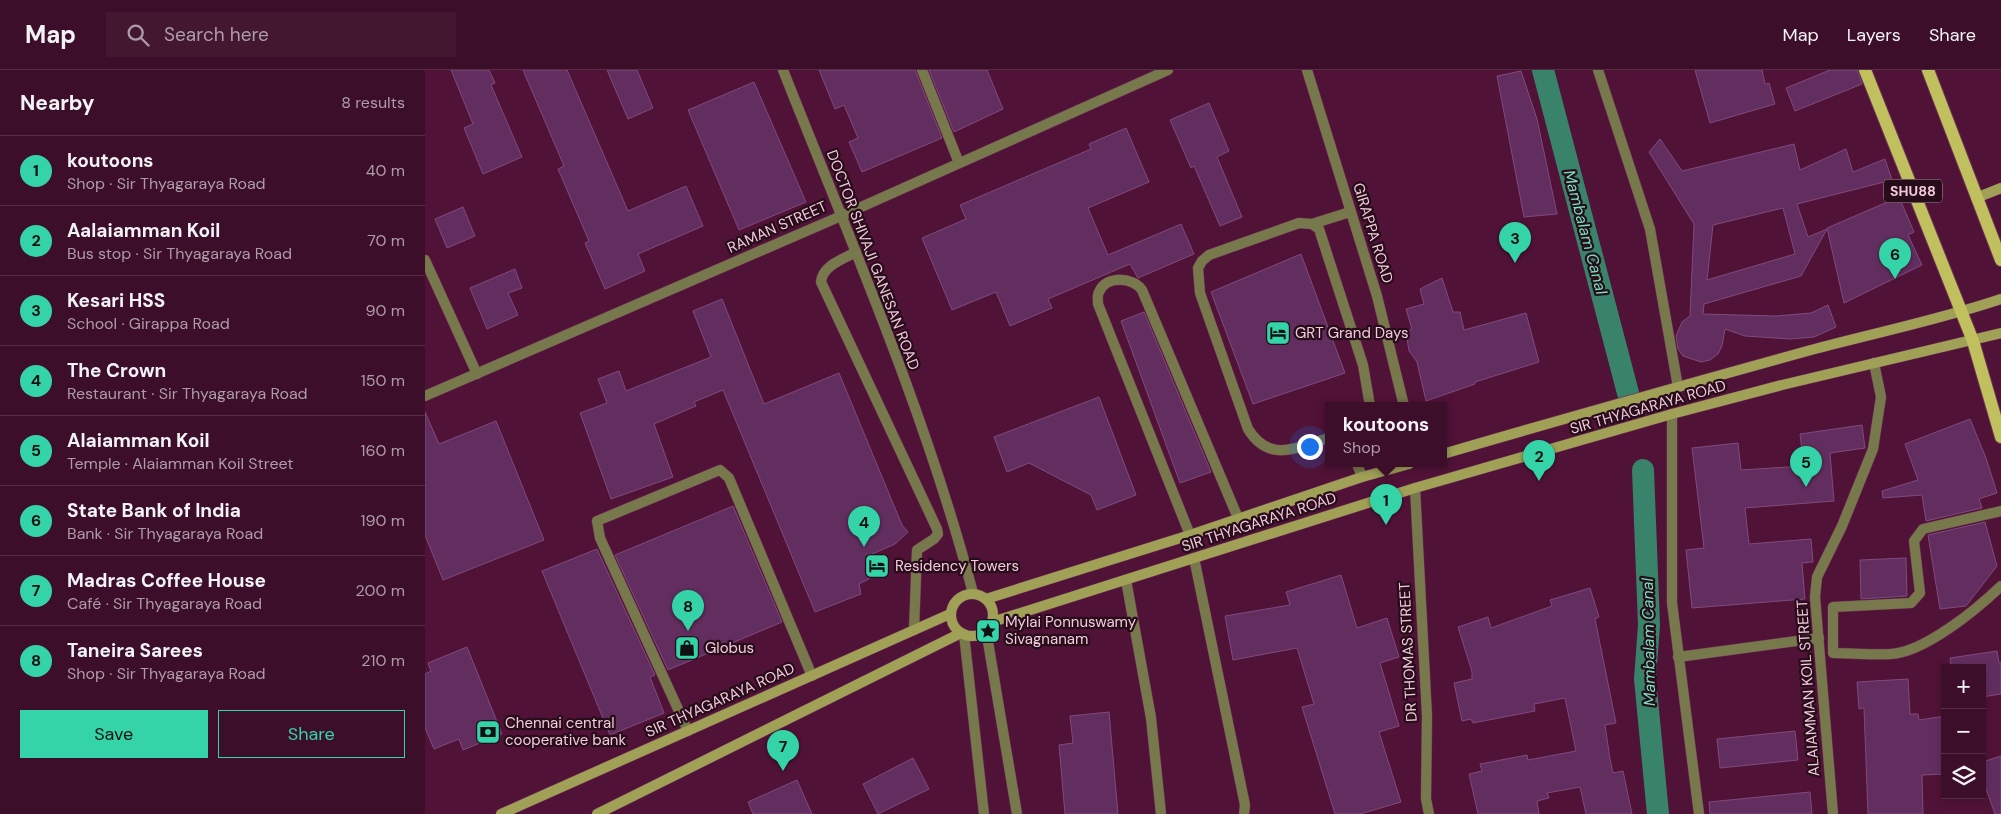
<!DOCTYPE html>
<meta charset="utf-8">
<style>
:root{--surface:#3d0e29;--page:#441731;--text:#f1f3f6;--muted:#ad9ca8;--line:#562e46;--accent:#34d4a8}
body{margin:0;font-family:"DM Sans",sans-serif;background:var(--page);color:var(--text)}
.controls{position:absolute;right:15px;bottom:15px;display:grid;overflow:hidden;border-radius:0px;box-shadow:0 2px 8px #0003}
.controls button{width:45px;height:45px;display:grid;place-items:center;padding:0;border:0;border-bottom:1px solid var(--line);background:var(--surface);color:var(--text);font:25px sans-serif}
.you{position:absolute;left:884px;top:376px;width:18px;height:18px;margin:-12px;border:4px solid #fff;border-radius:50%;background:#1a73e8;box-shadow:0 0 0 8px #1a73e833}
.badge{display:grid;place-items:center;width:32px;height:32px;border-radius:50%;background:var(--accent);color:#111;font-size:16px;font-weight:700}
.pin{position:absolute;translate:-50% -41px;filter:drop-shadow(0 1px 2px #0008)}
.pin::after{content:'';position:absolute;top:26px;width:18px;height:15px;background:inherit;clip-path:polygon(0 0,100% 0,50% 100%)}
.popup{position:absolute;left:900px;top:332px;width:122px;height:65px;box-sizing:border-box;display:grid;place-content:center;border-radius:0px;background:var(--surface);filter:drop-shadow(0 1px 4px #0005);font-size:16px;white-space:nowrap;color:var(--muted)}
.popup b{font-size:19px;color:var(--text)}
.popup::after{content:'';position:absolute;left:50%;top:100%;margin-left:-10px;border:10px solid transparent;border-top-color:var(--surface)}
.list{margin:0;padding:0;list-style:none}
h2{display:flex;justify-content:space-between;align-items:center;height:65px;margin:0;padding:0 20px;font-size:21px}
h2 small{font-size:16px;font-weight:400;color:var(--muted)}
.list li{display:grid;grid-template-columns:32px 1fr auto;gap:15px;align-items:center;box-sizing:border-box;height:70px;padding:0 20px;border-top:1px solid var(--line)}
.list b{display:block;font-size:19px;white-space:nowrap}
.list p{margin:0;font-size:16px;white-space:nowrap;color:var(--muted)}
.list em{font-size:16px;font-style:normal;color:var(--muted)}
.actions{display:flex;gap:10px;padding:15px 20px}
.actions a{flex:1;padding:11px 0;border:1px solid var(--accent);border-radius:0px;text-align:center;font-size:18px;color:var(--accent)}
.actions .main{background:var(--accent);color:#111}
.icon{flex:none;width:28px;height:28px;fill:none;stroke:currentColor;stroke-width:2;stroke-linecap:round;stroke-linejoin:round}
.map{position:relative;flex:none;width:1576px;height:744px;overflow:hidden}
header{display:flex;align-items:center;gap:30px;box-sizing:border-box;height:70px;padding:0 25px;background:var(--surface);border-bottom:1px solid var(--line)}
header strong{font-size:24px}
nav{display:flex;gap:28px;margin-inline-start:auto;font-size:18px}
.search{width:350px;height:45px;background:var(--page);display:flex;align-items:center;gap:12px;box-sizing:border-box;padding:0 18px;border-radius:0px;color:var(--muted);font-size:19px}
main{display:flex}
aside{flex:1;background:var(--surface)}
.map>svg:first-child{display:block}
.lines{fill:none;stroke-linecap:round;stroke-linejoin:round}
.canal{stroke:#39836b;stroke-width:22}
.building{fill:#622e5f;stroke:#804a7d;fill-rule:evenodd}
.service-casing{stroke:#6e3355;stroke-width:11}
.minor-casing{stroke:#6e3355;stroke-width:11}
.tertiary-casing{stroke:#6e3355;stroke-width:11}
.secondary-casing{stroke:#6e3355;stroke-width:11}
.primary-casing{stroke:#6e3355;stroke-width:14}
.service{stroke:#77784b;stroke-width:10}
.minor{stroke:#77784b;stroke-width:10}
.tertiary{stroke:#77784b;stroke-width:10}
.secondary{stroke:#a0a157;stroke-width:10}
.primary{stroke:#c0c05e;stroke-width:12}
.labels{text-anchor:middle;stroke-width:4.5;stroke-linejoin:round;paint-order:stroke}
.shield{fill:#270c1a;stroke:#b591a2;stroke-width:1}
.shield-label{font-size:14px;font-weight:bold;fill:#f2cadc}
.street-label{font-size:15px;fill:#f2cadc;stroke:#270c1a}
.poi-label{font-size:15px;fill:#f2cadc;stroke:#270c1a;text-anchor:start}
.water-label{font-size:16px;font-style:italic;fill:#77e2be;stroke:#270c1a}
</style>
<header>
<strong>Map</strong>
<div class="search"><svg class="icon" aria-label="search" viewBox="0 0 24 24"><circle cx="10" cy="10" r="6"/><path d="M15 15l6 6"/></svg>Search here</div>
<nav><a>Map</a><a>Layers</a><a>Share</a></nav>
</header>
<main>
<aside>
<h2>Nearby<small>8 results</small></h2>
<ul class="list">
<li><span class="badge">1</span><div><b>koutoons</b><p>Shop · Sir Thyagaraya Road</p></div><em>40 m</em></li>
<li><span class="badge">2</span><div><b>Aalaiamman Koil</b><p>Bus stop · Sir Thyagaraya Road</p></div><em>70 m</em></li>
<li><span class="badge">3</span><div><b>Kesari HSS</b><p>School · Girappa Road</p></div><em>90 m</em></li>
<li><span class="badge">4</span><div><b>The Crown</b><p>Restaurant · Sir Thyagaraya Road</p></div><em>150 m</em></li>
<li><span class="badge">5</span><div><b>Alaiamman Koil</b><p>Temple · Alaiamman Koil Street</p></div><em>160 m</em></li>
<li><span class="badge">6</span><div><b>State Bank of India</b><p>Bank · Sir Thyagaraya Road</p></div><em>190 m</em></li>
<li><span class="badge">7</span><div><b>Madras Coffee House</b><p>Café · Sir Thyagaraya Road</p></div><em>200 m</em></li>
<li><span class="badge">8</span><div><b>Taneira Sarees</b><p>Shop · Sir Thyagaraya Road</p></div><em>210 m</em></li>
</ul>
<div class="actions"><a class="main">Save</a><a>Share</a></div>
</aside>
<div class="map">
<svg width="1576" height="744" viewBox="0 0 1576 744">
<rect width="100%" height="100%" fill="#511237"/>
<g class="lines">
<g class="canal">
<path d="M1118,0l85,323"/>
<path d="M1218,400l6,155 -4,54 13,135"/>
</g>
</g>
<g class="building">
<path d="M26,0h38l6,13 -4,2 31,72 -39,17 -19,-46 9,-4z"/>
<path d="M98,0h44l61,141 58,-25 17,40 -65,28 7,17 -40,18 -20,-46 4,-2 -31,-72 6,-3z"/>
<path d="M182,0h30l16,38 -25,11z"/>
<path d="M394,0h96l27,68 -80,34 -13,-30 9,-4 -14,-33 -9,4z"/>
<path d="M504,0h58l16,39 -49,23z"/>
<path d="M1270,0h67l3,14 4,-1 6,21 -65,19z"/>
<path d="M1405,0h27l5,14 -67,27 -9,-23z"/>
<path d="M1096,1l16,48 20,95 -33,3 -27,-141z"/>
<path d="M329,12l52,120 -67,28 -51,-120z"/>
<path d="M784,33l20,48 -12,6 25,60 -22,9 -26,-60 -3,2 -21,-48z"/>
<path d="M701,58l23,54 -61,26 20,47 73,-31 13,30 -56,24 -8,-14 -82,35 4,9 -42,18 -14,-34 -44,18 -30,-72 44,-19 -6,-14 131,-56 -2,-5z"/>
<path d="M1235,69l22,32 112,-27 6,26 46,-21 7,23 32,-13 7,21 -95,24 11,33 19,-8 -26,47 -97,28 -1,10 73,2 35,-3 17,-8 8,22 -22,10 -24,2 -45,-3 -20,-7 -3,17 -4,8 -8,6 -9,2 -18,-6 -5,-7 -2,-13 6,-14 8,-6 4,-92 -45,-72zM1358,138l12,46 -88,26 6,-55z"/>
<path d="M1474,127l15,35 -6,3 14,30 -78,38 -17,-75z"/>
<path d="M38,137l12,29 -28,12 -12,-29z"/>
<path d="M876,184l44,119 -92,31 -42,-112z"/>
<path d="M90,199l7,19 -14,5 10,22 -31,14 -17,-41z"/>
<path d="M1017,208l11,34h7l4,18 62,-17 13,49 -64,20v2l-49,17 -9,-39 -8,-11 -3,-19 6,-3 -6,-20 18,-5 -4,-15z"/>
<path d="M297,229l42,105 75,-31 63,152 6,7 -13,12 -25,11 2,13 -3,11 -10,5 2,10 -46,18 -92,-222 -29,12 2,4 -42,18 19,53 -62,22 -31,-86 27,-10 -9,-24 21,-8 7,20 85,-34 -18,-46z"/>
<path d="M719,242l67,160 -31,11 -59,-162z"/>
<path d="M674,327l37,98 -39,15 -6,-15 -62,-32 -22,9 -13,-35z"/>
<path d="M0,342l14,32 57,-23 48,119 -101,40 -18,-45z"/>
<path d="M1545,349l16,39 11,35 -18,6 3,9 -56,13 -4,-26 -39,3 -1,-7 36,-11 -13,-36z"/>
<path d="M1437,355l3,23 -35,5 4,48 -89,7 4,36 62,-5 2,23 -11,1 3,36 -113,9 -6,-58 18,-2 -12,-100 46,-5 3,27 63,-4 -4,-32z"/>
<path d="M308,436l49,116 -114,48 -53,-115z"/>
<path d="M1560,452l12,44 -31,40 -26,3 -12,-74z"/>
<path d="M172,479l58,126 -5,2 14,36 -54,22 -68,-164z"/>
<path d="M1481,488l1,38 -46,3 -1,-39z"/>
<path d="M916,505l16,53 30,-10 12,39 -19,6 19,63 -20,6 22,70 -41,12h-25l-33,-107 12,-3 -17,-56 -64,12 -8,-44 65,-11 -4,-13z"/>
<path d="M1165,518l9,29 -4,2 21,104 -11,2 5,34 3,14 10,-2 9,43h-46l-6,-27 -33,6 2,5 -12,3 2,13h-61l-9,-40 13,-3 -2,-7 47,-9 1,5 48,-9 -11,-53 -31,6 1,7 -62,12 -2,-4 -9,2 -8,-38 18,-4v-7l-14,-45 30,-10 3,11 61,-22 -2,-6z"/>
<path d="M42,577l35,87 -39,16 -4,-11 -25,10 -9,-21v-54l6,-3 -3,-8z"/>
<path d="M1572,581l2,12 2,-1v32l-19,3v-29h-31l-1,-10z"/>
<path d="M1483,609l2,35h8l1,6 26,-4v58l-23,1 1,39h-55l-4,-106 -5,1 -2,-27z"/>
<path d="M684,642l9,102h-53l-6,-69 14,-2 -3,-27z"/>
<path d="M1370,661l3,29 -78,8 -3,-29z"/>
<path d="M1576,686v58h-6l-13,-36v-16z"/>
<path d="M488,688l16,31 -51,25 -15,-30z"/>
<path d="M372,710l15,34h-59l-5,-12z"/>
<path d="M1385,722l2,22h-102l-1,-12z"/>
</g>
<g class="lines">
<defs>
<g id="service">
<path d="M887,154l38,-12"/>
<path d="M431,182c-13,7 -34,14 -35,30l116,247 1,5 -4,5 -17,11 -3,80"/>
<path d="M904,368c-33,9 -59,26 -81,-9l-48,-136 -2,-25 4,-7 7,-6 90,-32 13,1 7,5 44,136 7,41"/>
<path d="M932,394l5,13"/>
<path d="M1576,441l-78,18 -9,12 6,52 -9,10 -78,4v46c19,0 39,2 58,1 34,-2 86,-45 110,-68"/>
<path d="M765,465l-92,-231c0,-4 -1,-9 1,-12 7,-17 34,-15 43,-2l96,228"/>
<path d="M263,661l-88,-193 -3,-17 123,-51 9,8 83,198"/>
</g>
<g id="minor">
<path d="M497,0l37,93"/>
<path d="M882,0l70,226 27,110"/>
<path d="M1173,0l52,159 28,158"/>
<path d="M0,190l52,114"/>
<path d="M0,326l416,-180 327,-146"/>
<path d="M1247,344v189l27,211"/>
<path d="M990,418l12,228 -1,83 3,15"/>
<path d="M769,488l51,247 -1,9"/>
<path d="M701,510l25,138 10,96"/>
<path d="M1253,587l141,-19"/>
<path d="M1408,744l-18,-217 2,-20 25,-51 31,-77 8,-52 -7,-34"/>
</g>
<g id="tertiary">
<path d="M358,0c68,172 143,344 190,523"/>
<path d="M561,560l31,184"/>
<path d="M539,564l20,180"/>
</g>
<g id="secondary">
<path d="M1551,128l25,-10"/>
<path d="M1018,384c123,-36 245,-70 368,-104 63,-17 128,-30 190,-51"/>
<circle cx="547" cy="545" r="21"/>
<path d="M561,529l204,-64 172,-58 47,-13"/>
<path d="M567,552l423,-134 257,-74 110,-29 219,-52"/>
<path d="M76,744l449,-200"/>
<path d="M172,744l364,-181"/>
</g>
<g id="primary">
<path d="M1440,0l108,271 28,96"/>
<path d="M1503,0l73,190"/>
</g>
</defs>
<use href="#service" class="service-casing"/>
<use href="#minor" class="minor-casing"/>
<use href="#tertiary" class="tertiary-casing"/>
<use href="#secondary" class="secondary-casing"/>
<use href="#primary" class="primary-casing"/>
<use href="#service" class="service"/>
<use href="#minor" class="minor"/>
<use href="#tertiary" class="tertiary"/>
<use href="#secondary" class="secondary"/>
<use href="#primary" class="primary"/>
</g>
<defs>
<symbol id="hotel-square" viewBox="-11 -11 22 22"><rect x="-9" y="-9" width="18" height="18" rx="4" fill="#34d4a8" stroke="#270c1a"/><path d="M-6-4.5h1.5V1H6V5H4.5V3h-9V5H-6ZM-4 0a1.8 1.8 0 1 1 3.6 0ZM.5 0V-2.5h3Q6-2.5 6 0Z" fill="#111"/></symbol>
<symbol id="sight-square" viewBox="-11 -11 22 22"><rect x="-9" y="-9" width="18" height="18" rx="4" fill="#34d4a8" stroke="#270c1a"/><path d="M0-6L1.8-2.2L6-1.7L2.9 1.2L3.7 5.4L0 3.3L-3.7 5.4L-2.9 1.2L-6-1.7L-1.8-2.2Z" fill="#111"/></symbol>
<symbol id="shop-square" viewBox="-11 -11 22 22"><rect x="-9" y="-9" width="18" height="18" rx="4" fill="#34d4a8" stroke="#270c1a"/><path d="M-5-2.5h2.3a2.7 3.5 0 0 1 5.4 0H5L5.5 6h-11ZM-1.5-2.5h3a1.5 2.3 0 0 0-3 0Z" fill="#111"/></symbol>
<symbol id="bank-square" viewBox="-11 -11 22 22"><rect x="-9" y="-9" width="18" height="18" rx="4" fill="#34d4a8" stroke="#270c1a"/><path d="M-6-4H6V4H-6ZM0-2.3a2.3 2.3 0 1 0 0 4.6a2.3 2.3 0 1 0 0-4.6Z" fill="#111"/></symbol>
</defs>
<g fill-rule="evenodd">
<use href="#hotel-square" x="839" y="249" width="28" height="28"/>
<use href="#hotel-square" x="438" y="482" width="28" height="28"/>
<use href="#sight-square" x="549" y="547" width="28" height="28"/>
<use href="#shop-square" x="248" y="564" width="28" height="28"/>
<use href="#bank-square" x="49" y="648" width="28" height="28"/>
</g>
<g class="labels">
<rect class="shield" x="1459" y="109.5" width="58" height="23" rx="4"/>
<g class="shield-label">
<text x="1488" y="126">SHU88</text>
</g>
<g class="street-label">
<text transform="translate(352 157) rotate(-24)" y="5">RAMAN STREET</text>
<text transform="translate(948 163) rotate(73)" y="5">GIRAPPA ROAD</text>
<text transform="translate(448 190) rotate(69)" y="5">DOCTOR SHIVAJI GANESAN ROAD</text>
<text transform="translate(1223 337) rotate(-16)" y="5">SIR THYAGARAYA ROAD</text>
<text transform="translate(834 452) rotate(-18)" y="5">SIR THYAGARAYA ROAD</text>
<text transform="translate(983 582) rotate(-93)" y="5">DR THOMAS STREET</text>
<text transform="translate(1383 618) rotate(-94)" y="5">ALAIAMMAN KOIL STREET</text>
<text transform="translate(295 630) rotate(-24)" y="5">SIR THYAGARAYA ROAD</text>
</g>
<g class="poi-label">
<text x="870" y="268">GRT Grand Days</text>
<text x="470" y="501">Residency Towers</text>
<text x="580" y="557">Mylai Ponnuswamy<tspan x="580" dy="17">Sivagnanam</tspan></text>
<text x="280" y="583">Globus</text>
<text x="80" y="658">Chennai central<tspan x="80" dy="17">cooperative bank</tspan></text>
</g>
<g class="water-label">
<text transform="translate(1161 162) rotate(75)" y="6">Mambalam Canal</text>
<text transform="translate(1223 572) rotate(-91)" y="6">Mambalam Canal</text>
</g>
</g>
</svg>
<div class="controls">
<button>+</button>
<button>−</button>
<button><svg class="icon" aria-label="layers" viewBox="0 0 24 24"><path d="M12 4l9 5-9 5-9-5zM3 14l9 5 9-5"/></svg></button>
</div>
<div class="you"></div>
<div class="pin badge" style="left:961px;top:455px">1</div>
<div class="popup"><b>koutoons</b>Shop</div>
<div class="pin badge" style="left:1114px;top:411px">2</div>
<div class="pin badge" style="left:1090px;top:193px">3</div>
<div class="pin badge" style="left:439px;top:477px">4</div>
<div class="pin badge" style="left:1381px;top:417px">5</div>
<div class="pin badge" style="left:1470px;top:209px">6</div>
<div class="pin badge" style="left:358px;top:701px">7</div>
<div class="pin badge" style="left:263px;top:561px">8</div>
</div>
</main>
